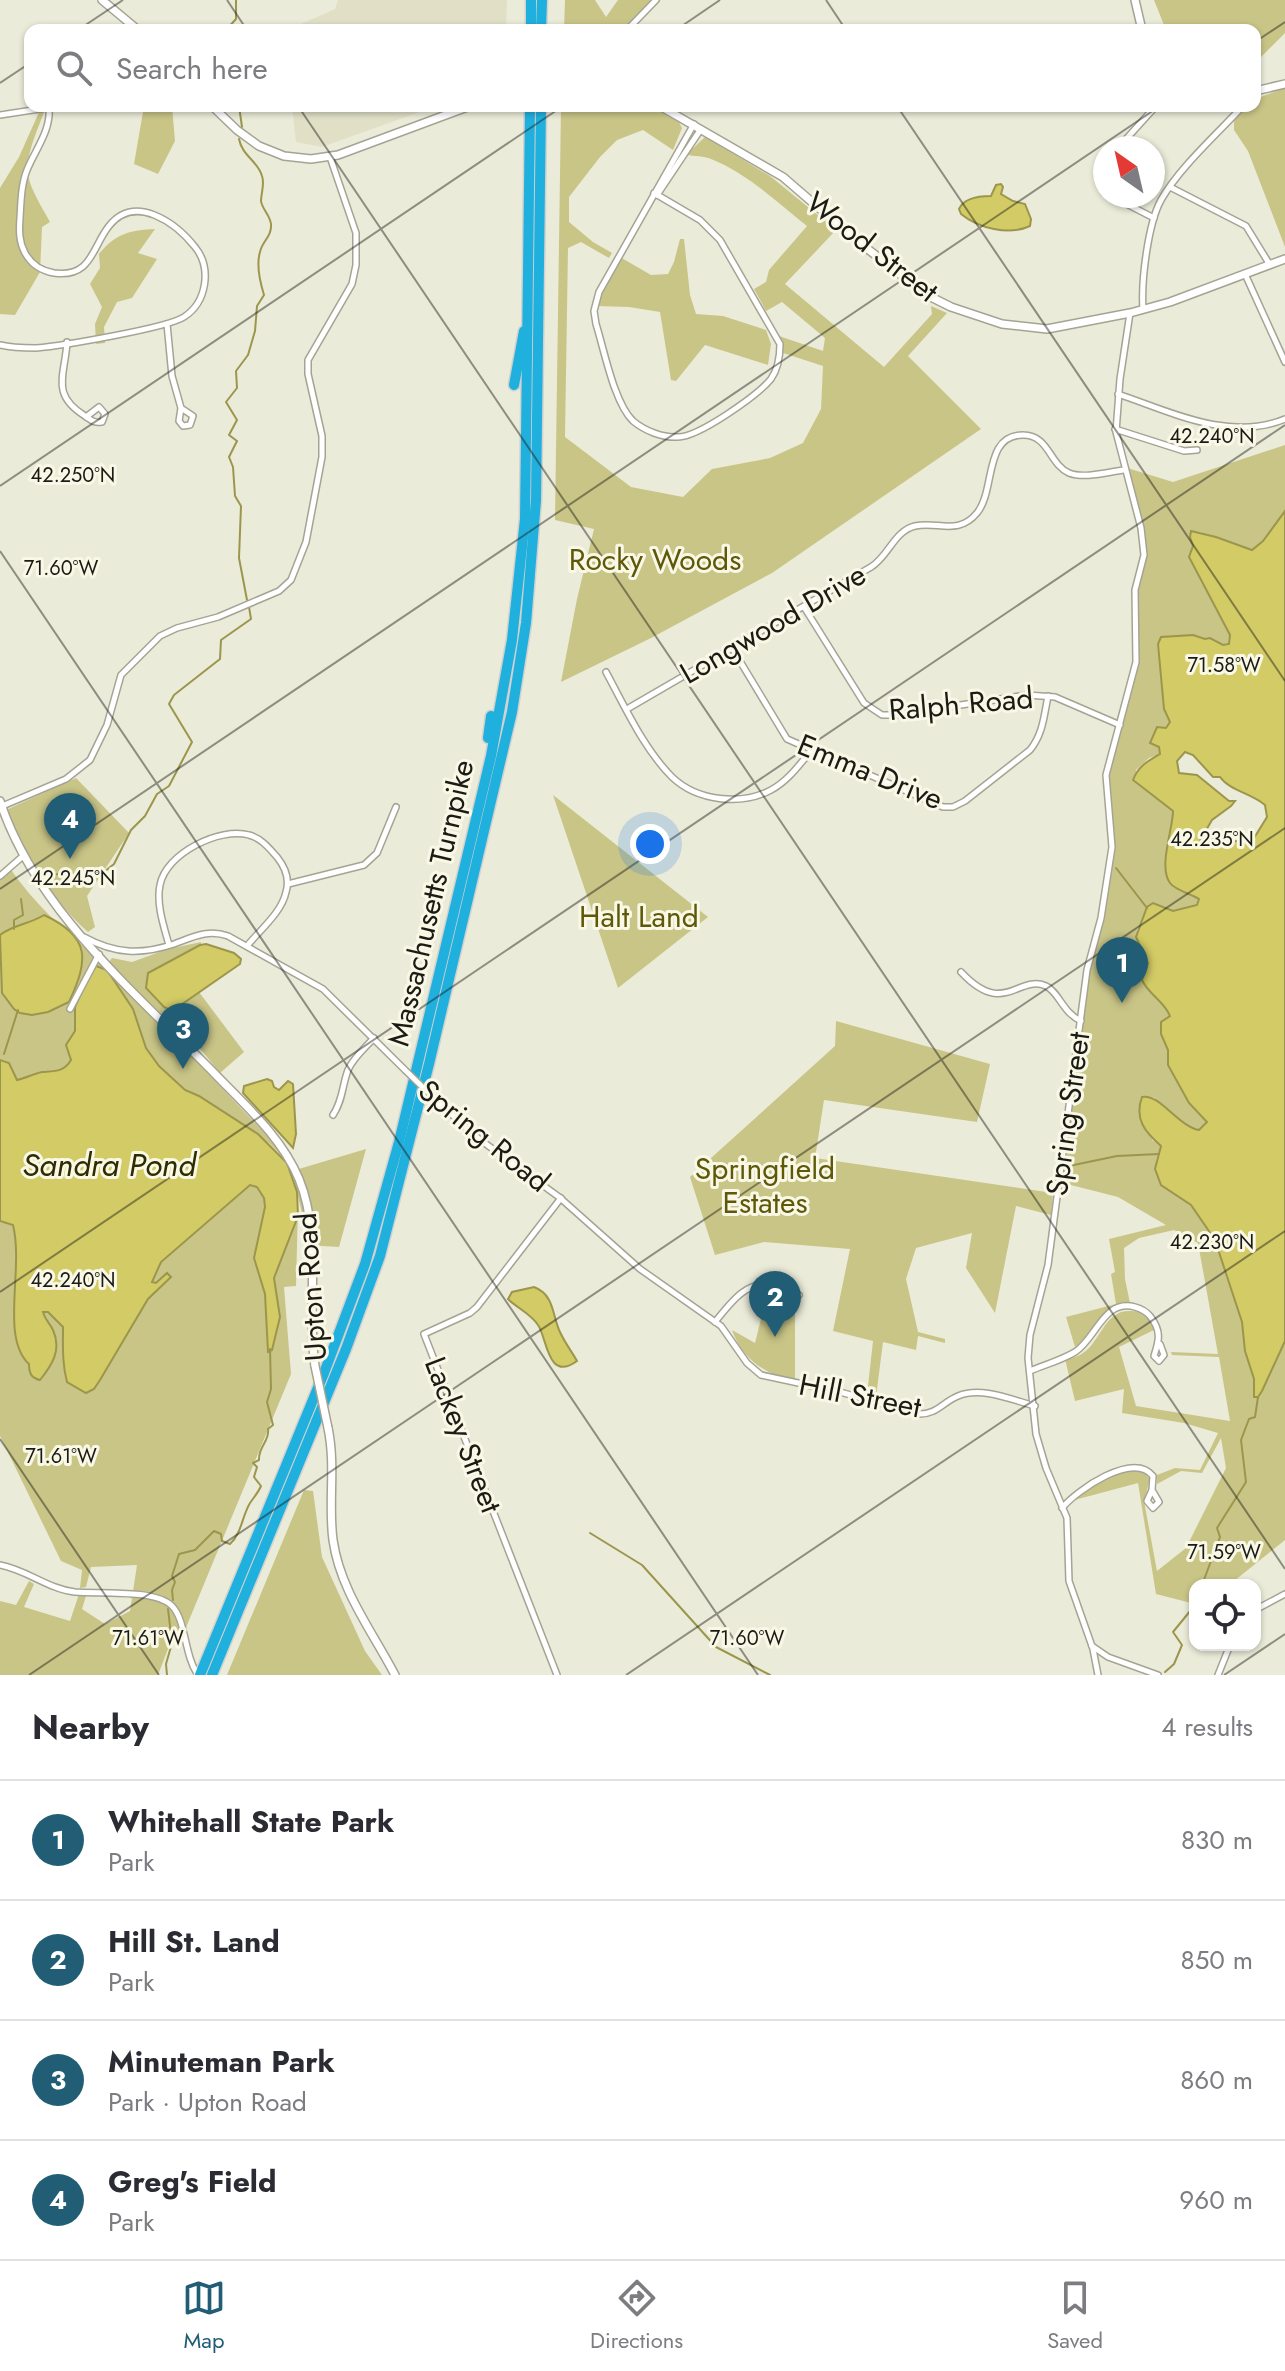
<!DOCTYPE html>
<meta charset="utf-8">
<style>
:root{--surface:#fff;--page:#f7f7f7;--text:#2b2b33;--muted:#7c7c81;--line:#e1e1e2;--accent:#215e75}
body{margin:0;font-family:Jost,sans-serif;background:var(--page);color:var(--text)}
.controls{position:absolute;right:24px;bottom:24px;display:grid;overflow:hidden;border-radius:16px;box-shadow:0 2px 6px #0004}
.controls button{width:72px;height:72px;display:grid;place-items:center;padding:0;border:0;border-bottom:2px solid var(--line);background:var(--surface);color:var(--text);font:40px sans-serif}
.compass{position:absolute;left:1093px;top:136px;width:72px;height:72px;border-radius:50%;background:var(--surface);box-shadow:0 2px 6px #0004;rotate:326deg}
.you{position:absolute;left:650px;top:844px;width:28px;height:28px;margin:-20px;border:6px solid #fff;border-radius:50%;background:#1a73e8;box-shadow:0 0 0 12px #1a73e833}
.badge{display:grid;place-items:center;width:52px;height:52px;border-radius:50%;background:var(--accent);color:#fff;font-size:26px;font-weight:700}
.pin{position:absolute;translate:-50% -66px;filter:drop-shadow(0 2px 4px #0008)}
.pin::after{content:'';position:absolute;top:42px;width:28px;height:24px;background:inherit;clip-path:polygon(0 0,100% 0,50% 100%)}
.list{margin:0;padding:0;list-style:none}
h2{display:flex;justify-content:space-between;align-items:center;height:104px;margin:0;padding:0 32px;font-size:34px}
h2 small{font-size:26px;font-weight:400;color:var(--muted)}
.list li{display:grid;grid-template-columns:52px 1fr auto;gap:24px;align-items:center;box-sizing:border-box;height:120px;padding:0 32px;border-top:2px solid var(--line)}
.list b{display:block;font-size:30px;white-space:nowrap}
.list p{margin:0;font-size:26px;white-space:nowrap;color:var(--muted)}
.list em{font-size:26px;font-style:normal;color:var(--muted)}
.icon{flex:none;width:44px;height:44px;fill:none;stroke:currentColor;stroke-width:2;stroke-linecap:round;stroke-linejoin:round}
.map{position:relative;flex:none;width:1285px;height:1675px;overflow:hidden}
.search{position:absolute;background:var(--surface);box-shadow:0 2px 6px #0004;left:24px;right:24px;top:24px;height:88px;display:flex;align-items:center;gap:20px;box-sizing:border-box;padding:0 28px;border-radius:16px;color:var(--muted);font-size:30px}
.sheet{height:584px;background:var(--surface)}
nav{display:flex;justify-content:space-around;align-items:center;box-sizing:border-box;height:112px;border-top:2px solid var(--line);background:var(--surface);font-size:22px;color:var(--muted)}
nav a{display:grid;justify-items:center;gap:4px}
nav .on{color:var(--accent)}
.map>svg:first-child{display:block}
.built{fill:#e1e0c7}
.green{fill:#c9c587}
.water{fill:#d3cb65;stroke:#9c964d;stroke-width:2;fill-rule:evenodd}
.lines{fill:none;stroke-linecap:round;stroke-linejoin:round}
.stream{stroke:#9c964d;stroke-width:2}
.street-casing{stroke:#a5a494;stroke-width:8}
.secondary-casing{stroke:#a5a494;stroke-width:10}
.highway-casing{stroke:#d1d1d0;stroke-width:13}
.street{stroke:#fff;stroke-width:5}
.secondary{stroke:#fff;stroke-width:7}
.highway{stroke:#20b0de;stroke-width:10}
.street-bridge-casing{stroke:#a5a494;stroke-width:8;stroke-linecap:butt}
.secondary-bridge-casing{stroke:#a5a494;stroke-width:10;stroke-linecap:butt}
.street-bridge{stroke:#fff;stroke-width:5}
.secondary-bridge{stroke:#fff;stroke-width:7}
.ticks{fill:none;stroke:#1b1b15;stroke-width:2;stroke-opacity:0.45}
.labels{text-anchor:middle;stroke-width:6;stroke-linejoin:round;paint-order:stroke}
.street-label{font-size:30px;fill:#1b1b15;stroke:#f9f8e6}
.park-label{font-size:30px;fill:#5e5808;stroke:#f9f8e6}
.water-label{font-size:32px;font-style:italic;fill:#2f2c00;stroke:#f9f8e6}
.ticks-label{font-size:20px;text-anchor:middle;fill:#1b1b15;stroke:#f9f8e6;stroke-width:6;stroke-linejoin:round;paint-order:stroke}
</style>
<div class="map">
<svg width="1285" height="1675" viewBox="0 0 1285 1675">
<rect width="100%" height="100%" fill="#ebebd9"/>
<g class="built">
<path d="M338,0h169l-1,30h-219l48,-21z"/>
<path d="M292,106h144l-114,41 -26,-5z"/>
</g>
<g class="green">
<path d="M565,0h30l11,17 12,-17h34l-29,30h-59z"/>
<path d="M1154,0h131v33l-30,30v-33h-89z"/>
<path d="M1285,88v159l-37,-96 -14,-21v-10l14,-14h7v-7z"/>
<path d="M144,106h28l3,35 -17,33 -24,-10z"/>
<path d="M561,106h90l28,16 3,6 -9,22 -30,-20 -26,10 -17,17 -31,40v25l24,20 19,11 -3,5 -28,-16 -13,6 -3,189 66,50 52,10 29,-28 58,-11 33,-15 18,-34 2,-43 -43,-14 -1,-16 44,15 2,-13 -43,-36 -16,9 -12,-22 12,-7 3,-12 38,-44c-29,-23 -60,-53 -96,-67 -7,-3 -17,-3 -25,-4l19,-18 65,39 66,54 -51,54 99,83 48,-53 -1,-8 16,7 -39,43 73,73 -209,144 -121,65 -90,44 16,-83 17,-70 -39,-9z"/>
<path d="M45,109c-8,25 -25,52 -13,79 5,12 12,23 18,34l-8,5 -2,45 -25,43 -15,-1v-126l19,-31 21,-47z"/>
<path d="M155,229l-17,24 19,6 -25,39 -15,4 -13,25 1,16 -9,1 -1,-20 7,-17 -12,-23 10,-16 -1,-14c16,-20 31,-24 56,-25z"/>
<path d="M680,239h4l6,56 6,19 27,2 43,14 5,14 -3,21 -63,-20 -29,36 -5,-1 -11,-68 -31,-5 -33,-1 1,-9 23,-40 31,18 17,-1 6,-12z"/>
<path d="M1285,445v66l-22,30 -11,10 -52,-19 -10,5 4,9 -1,19 37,71 -1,8 -6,1 -30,-10 -32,2 -3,7 6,65 6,13 -11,25 1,7 -11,4 -13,12v13l37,28v12l-5,15 4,47 27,14 -2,6 -24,6 -20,-8c-7,9 -9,17 -16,26l1,12 10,22 -5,12 27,41 -3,4 1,45 21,38 18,19 -8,8c-18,-5 -33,-20 -46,-33l-1,43 9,6 -5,15 5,24 30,20 24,35 27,83 3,28 9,28 -1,13 17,-17 15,-34v199l-56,45h-34v19l-39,-10 -18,-111 -71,19 3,-5 55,-26 18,-1 7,9 -6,22 13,70 29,-23 40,-80 -5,-30 -19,35 -21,-2 -24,13v-9l18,-7 25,2 18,-37 -34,-10 -62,-10 2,-24 -49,12 -10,-42c6,-1 13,-2 18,-6 18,-12 22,-44 48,-42 13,0 19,8 23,19l-35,17 17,59 94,15 -11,-64 -47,-2 -1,-3 47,2 -20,-111 -24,-13 -35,8 -15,10 1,31 5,24c-34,5 -31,35 -55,44l-9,-30 50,-13 -5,-30 4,-2 -6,-33 57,-14 -48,-28 -55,-14 21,-191 27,-127 -7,-83 29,-111 2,-72 10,-50 -1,-14 -20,-68 49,15z"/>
<path d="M76,778l53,55 -42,63 8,31 -7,5c-39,-35 -62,-75 -82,-122z"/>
<path d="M553,795l155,122 -90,71z"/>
<path d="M9,867c26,38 61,70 98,98l5,-7 20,4 36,-13 33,-7 -2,50 45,60 -24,21 -18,-22 -85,-78 9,14 149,157 6,11 -13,-13 30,64 -2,80 -12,1 7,87 -111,268 -9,-1 -13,34h-158v-74l16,4 13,-24 5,3 -10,23 46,14 9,-27 7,2 -4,13 23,15 25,-13 7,-46 -46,2 -5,20 -6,1 2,-18 -21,-9 -61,-125v-562z"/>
<path d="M836,1021l154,43 -13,58 -153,-22 -9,58 238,35 -2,22 -35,-9 -21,107 -29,-45 6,-35 -56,15 -10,31 12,53 27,7v4l-27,-7 -2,14 -33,-8 -7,55 -9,-2 6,-54 -40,-10 17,-82 -86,-7 -49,13 -25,-78 145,-131z"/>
<path d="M366,1149l-27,98 -34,-2 -1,-23 -12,-51z"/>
<path d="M767,1295l28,1v85c-30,-7 -52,-21 -63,-51l23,13z"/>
<path d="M304,1490l9,1 9,66 43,94 17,24h-155z"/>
</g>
<g class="water">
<path d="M1001,184l2,3 -2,7 12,7 12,3 6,15 -1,7c-21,10 -52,2 -69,-12l-2,-5c5,-11 21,-13 32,-13l5,-11z"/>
<path d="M1285,511v830l-23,50 -4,6h-4v-18l-9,-28 -3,-29 -27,-82 -24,-35 -30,-20 -6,-16 6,-23c-16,-14 -27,-27 -19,-49 17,-4 36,29 57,33l8,-8 -18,-19 -21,-38v-15l-7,-16v-12l9,-6c-6,-15 -21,-21 -28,-36l6,-17 -12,-26 11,-30 6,-4 20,8 24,-6 2,-6c-8,-5 -24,-9 -29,-16 -12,-16 3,-54 3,-72l-40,-31c5,-14 15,-19 27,-26l-1,-7 -9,-4 7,-16 9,1 4,-6 -6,-13 -6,-65 3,-7 32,-2 12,4 5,-1 13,7 6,-1 1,-9 -41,-78 4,-11 -3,-9 1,-6 25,6 36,13 11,-9zM1185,752l8,3 20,22h7c10,14 31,16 45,28l2,12 -13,21 -41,7 1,-8 -13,2 11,-19 19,-14 4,-5h-6l-32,-26 -18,-2 -2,-12z"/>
<path d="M44,915c48,22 44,46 25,87l-21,10 -16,3 -12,-2 -6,-4 -12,-16 -2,-58c12,-10 30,-11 44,-20z"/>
<path d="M206,944l28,9 7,6 -1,5 -68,47 -8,-4 -18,-19 2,-15 52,-28z"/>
<path d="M96,966l11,4 26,39 13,39 13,18 26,24 14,6 59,38 29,29 10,29 1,24 -24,62 6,39 -8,33 -4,2 -3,-58 -11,-36 11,-51 -1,-9 -7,-11 -7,-2 -89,77 -9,20 4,1 11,-10 4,4 -23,22 -48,81 -6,9 -8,4 -19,-11c-5,-19 -4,-35 -4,-55l-15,-15h-5c2,8 6,10 10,18 9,20 -1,35 -13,50 -9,-2 -11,-7 -11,-16 -29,-27 -5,-94 -16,-139l-13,-4v-161l9,3 8,17c9,-2 16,-6 25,-8 13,-1 22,0 29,-12l-5,-15 9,-14v-24l16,-37z"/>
<path d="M267,1079l5,2 2,6 5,3 9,-9 5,3 3,50 -3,14 -50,-55 1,-7z"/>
<path d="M534,1287c21,8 18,29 26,45 5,11 12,20 17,29 -30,22 -30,-24 -39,-36 -7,-11 -21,-17 -30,-26l4,-7z"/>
</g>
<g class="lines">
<g class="stream">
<path d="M226,30l10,-11v-19"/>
<path d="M239,106l3,21"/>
<path d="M239,139c3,17 19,22 23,37 3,8 -1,17 -1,25 1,8 9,14 10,23 1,13 -9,17 -11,28 -4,13 0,30 4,43l-7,11 -2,25 -7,24 -12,16 1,17 -11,14 11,18 -8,15 8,6 -8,16 4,10 2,29 6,10 -2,52 8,42"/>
<path d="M1116,868l31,40"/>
<path d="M42,875l62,-3 10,-8 17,-34 14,-14 12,-22 12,-8 23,-44 -23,-38 5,-9 46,-36 1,-19 30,-21 -2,-12"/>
<path d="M14,929v-9l9,-5 -2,-16"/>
<path d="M4,1054l14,-44"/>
<path d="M1069,1166l48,-10 42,-2"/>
<path d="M590,1533l52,32 74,82 54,28"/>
<path d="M1202,1585l18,-48 -3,-9 29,-46 -5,-42 8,-21 6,-2 3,-20"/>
<path d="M173,1600l-1,-10 3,-8 -3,-6 7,-22 16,-4 19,-19 7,3 1,7 8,3c12,-11 12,-28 20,-41 4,-6 8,-10 11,-17l-7,-9 3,-10 -4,-4 6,-3c-1,-13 11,-19 9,-31l5,-4 -6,-23 4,-13 -1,-40"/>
<path d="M1165,1672l9,-8 8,-19 -9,-13 22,-27"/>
<path d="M167,1675l-1,-11 6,-21 -4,-34"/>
</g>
<defs>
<g id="street">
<path d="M627,30l29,-30"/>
<path d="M0,115l59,-9"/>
<path d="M1118,148l38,-42"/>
<path d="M1105,162l-6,16 6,13"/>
<path d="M1170,187l76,39 24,39"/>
<path d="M654,193l46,27 20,20 60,104c0,12 -2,25 -9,35 -13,16 -72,58 -93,58 -15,1 -33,-6 -45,-16 -19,-18 -29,-72 -37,-97l-2,-13 5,-19 95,-168"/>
<path d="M657,195l44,-66"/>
<path d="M1111,196l43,22"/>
<path d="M1245,274l40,88"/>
<path d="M1143,309c-2,-28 5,-85 18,-109 18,-32 57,-67 82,-94"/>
<path d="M167,324l5,52 9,32 -2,13 4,5 7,-1 3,-9 -12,-8"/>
<path d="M67,342c-2,34 -17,52 18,74 7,5 9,7 17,6l3,-8 -6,-7 -13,10"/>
<path d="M0,345c12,3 24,3 36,3 25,-2 131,-20 148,-31 23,-15 28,-49 11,-70 -19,-24 -60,-54 -86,-21 -17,21 -17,52 -55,47 -12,-2 -23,-9 -29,-20 -6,-11 -6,-22 -5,-35 1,-16 1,-33 7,-48 8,-20 24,-39 22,-62"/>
<path d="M1118,394c53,18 112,48 167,25"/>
<path d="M1115,429l69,22 13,-1"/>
<path d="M804,607l60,96 18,12h12l133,-20 28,2 65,28"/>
<path d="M732,648l55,91 156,68h10l12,-6 65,-51c13,-16 14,-34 18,-54"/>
<path d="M606,672c19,35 38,77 66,105 25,24 69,29 99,13 17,-9 28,-25 40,-39"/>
<path d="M627,709l244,-142c17,-10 23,-36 44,-41 23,-5 43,10 62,-13 19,-23 6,-78 46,-78 26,0 26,29 46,38 15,6 39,-1 55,-3"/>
<path d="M0,807l66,-28 24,-19 17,-35 14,-50 39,-39 17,-8 41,-11 61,-26 12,-11 15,-38 16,-85v-21l-14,-62v-14l44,-76 4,-19v-32l-26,-76"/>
<path d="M0,876l23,-20"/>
<path d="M288,884l76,-19 13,-12 19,-46"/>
<path d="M84,937c31,17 57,18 90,7 19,-7 34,-15 54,-8l95,53 82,81"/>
<path d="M169,945c-5,-18 -13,-41 -9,-60 6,-32 60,-58 89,-50 12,3 20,13 28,22 8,10 13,22 9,35 -4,20 -26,38 -39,54"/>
<path d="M961,972c43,46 57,2 85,14 13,6 16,26 35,35"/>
<path d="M70,1009l29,-55"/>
<path d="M440,1104l39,35 80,58 81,72 81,57 26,37 14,12 79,17 78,22c18,1 25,-12 40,-18 24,-10 54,4 77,10"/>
<path d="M333,1115c10,-15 9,-29 15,-45 5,-12 17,-22 26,-32"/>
<path d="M715,1322c20,-25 29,-38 63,-41l21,14"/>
<path d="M1030,1371c14,-6 32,-11 45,-19 21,-13 29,-54 60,-45 7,2 11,4 15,9 12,15 9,25 4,40l5,5 5,-6 -4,-11"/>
<path d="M1062,1508c15,-18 71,-57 91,-32l-1,14 -5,11 6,7 6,-6 -7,-12"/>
<path d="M0,1565c27,5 48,24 75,27 25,2 80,-3 97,14 14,14 12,49 26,69"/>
<path d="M1255,1610l30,-16"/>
<path d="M1092,1646l16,11 50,18"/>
<path d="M557,1675l-133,-341 46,-21 7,-6 84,-109"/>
<path d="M1098,1675l-5,-26 -24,-68 -2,-63 -21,-50 -10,-34 -8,-76 2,-23 18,-70 39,-295 14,-52 11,-71 -6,-72 30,-113 -1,-72 9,-35 -3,-27 -25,-96 4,-53 10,-66"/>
<path d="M1218,1675l12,-30"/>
</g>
<g id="secondary">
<path d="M102,0l36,30"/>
<path d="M1135,0l7,30"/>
<path d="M1255,91l30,-7"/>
<path d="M212,106l25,24 22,16 25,10 27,3 27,-4 132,-49"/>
<path d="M660,106l123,71 73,63 71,55 24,12 51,17 45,5 83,-16 40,-11 115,-43"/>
<path d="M0,801c36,110 137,193 216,274 31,32 66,63 83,104 24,59 7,126 16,187"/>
<path d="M328,1428c8,38 0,75 5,112 7,50 39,91 62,135"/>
</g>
<g id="highway">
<path d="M531,30v-30"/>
<path d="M541,30l1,-30"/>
<path d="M514,385l10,-54"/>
<path d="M488,738l3,-22"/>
<path d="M200,1675l124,-302 41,-109 34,-122 92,-386 21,-116 13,-121 5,-413"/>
<path d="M212,1675l134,-326 34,-93 49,-192 83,-352 14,-89 10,-123 5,-394"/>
</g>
</defs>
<use href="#street" class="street-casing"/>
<use href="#secondary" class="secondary-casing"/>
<use href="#highway" class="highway-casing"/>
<use href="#street" class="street"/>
<use href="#secondary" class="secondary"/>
<use href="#highway" class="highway"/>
<defs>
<path id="street-bridge" d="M405,1070l35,34"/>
<path id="secondary-bridge" d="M315,1366l13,62"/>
</defs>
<use href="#street-bridge" class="street-bridge-casing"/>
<use href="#secondary-bridge" class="secondary-bridge-casing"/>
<use href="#street-bridge" class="street-bridge"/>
<use href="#secondary-bridge" class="secondary-bridge"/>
</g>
<path class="ticks" d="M227,0l20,30M826,0l20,30M78,30l45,-30M676,30l44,-30M1255,42l30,-20M0,83l30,-20M298,106l987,1463M897,106l388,575M0,486l563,-380M0,551l758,1124M0,889l1160,-783M0,1292l1285,-867M0,1439l159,236M29,1675l1256,-847M626,1675l659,-444M1224,1675l61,-41"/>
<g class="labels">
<g class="street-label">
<text transform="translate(872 247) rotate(38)" y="10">Wood Street</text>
<text transform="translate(773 624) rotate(-30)" y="10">Longwood Drive</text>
<text transform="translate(961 704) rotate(-5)" y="10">Ralph Road</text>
<text transform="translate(870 772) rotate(22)" y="10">Emma Drive</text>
<text transform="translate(431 903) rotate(-77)" y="10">Massachusetts Turnpike</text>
<text transform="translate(1068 1114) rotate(-82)" y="10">Spring Street</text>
<text transform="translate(484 1136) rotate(39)" y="10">Spring Road</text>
<text transform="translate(311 1287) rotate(-94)" y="10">Upton Road</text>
<text transform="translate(860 1396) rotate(11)" y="10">Hill Street</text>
<text transform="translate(463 1435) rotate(69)" y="10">Lackey Street</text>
</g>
<g class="park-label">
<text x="655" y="570">Rocky Woods</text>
<text x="639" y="927">Halt Land</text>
<text x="765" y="1179">Springfield<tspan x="765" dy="34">Estates</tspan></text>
</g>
<g class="water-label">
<text x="109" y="1176">Sandra Pond</text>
</g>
</g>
<g class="ticks-label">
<text x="1212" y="443">42.240°N</text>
<text x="73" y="482">42.250°N</text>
<text x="61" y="575">71.60°W</text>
<text x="1224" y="672">71.58°W</text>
<text x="1212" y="846">42.235°N</text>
<text x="73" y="885">42.245°N</text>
<text x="1212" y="1249">42.230°N</text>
<text x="73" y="1287">42.240°N</text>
<text x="61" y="1463">71.61°W</text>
<text x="1224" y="1559">71.59°W</text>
<text x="148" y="1645">71.61°W</text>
<text x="747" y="1645">71.60°W</text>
</g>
</svg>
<div class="controls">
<button><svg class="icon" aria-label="locate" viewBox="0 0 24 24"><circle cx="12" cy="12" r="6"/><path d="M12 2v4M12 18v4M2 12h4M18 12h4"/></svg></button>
</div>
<svg class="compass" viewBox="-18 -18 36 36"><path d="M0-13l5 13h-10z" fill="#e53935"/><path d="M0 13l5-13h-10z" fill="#7c7c81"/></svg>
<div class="you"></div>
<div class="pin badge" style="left:1122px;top:1003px">1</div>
<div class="pin badge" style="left:775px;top:1337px">2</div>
<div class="pin badge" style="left:183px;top:1069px">3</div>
<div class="pin badge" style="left:70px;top:859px">4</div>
<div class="search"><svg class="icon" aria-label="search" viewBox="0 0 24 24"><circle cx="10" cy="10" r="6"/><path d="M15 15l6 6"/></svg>Search here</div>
</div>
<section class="sheet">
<h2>Nearby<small>4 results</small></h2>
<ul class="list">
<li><span class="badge">1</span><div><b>Whitehall State Park</b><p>Park</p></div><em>830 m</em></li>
<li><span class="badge">2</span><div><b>Hill St. Land</b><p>Park</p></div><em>850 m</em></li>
<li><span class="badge">3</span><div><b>Minuteman Park</b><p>Park · Upton Road</p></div><em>860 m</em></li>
<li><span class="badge">4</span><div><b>Greg's Field</b><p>Park</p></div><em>960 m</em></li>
</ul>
</section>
<nav>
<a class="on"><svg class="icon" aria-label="map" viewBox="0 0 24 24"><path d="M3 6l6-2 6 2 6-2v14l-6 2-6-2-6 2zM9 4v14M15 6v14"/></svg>Map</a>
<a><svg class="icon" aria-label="directions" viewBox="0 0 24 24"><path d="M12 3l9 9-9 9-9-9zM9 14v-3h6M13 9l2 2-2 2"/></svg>Directions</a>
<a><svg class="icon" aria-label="saved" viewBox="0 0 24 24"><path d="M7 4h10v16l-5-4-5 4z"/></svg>Saved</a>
</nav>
